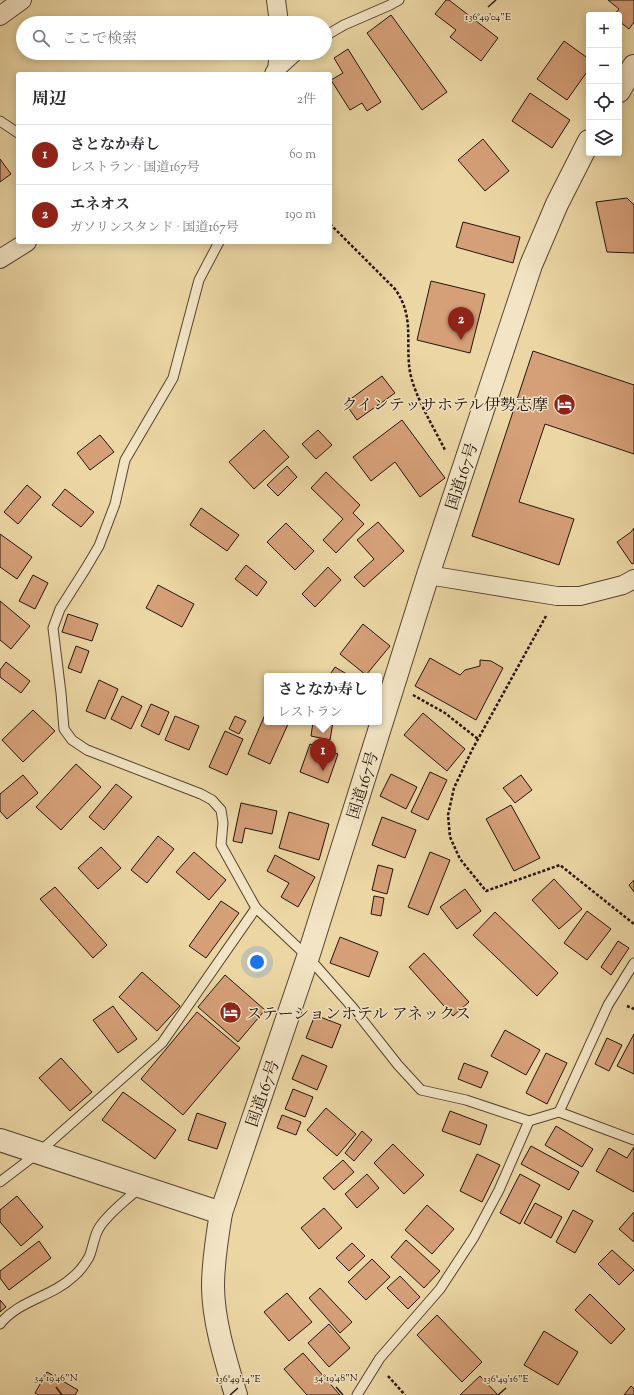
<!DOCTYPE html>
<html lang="ja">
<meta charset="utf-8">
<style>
:root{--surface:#fff;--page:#f2f2f3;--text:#2b2b33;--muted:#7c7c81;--line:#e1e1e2;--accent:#8f2418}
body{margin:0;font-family:"Sorts Mill Goudy","Noto Serif JP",serif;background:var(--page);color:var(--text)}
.controls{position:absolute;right:12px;top:12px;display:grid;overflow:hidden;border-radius:4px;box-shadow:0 2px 10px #0003}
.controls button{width:36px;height:36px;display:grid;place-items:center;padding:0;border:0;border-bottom:1px solid var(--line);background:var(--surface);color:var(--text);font:20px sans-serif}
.you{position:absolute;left:257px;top:962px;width:14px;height:14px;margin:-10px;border:3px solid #fff;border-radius:50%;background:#1a73e8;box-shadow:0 0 0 6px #1a73e833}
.badge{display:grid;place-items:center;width:26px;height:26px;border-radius:50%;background:var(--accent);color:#fff;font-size:13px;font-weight:700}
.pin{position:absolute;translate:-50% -33px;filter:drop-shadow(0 1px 2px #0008)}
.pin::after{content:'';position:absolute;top:21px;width:14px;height:12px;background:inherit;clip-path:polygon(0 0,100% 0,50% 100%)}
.popup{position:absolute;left:264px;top:673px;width:118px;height:52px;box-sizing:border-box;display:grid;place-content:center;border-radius:4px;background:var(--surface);filter:drop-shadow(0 1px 3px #0005);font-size:13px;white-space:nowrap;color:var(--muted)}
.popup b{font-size:15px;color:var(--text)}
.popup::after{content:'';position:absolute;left:50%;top:100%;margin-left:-8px;border:8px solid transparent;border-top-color:var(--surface)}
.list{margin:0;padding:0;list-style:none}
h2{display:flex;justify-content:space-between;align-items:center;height:52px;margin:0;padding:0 16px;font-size:17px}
h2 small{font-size:13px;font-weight:400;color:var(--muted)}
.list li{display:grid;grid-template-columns:26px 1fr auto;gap:12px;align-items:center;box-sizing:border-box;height:60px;padding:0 16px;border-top:1px solid var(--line)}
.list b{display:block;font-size:15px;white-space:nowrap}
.list p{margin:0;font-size:13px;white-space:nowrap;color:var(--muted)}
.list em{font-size:13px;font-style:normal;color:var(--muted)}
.icon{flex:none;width:22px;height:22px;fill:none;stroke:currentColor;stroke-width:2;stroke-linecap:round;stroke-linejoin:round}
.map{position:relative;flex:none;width:634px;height:1395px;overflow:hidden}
.search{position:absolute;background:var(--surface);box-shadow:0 2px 10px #0003;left:16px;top:16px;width:316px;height:44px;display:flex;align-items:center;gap:10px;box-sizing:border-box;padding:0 14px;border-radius:22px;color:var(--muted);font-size:15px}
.panel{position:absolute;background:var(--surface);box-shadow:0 2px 10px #0003;left:16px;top:72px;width:316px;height:172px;border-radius:4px}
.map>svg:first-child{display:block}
.building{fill:#d59f78;stroke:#24140c}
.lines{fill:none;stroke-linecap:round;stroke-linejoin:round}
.service-casing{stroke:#564432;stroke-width:11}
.minor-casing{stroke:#564432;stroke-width:20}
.tertiary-casing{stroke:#564432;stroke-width:24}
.path{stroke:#24140c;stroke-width:2.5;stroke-dasharray:3 2;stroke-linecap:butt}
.service{stroke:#f2e4c4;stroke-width:9}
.minor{stroke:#f2e4c4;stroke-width:18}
.tertiary{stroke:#f2e4c4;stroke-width:22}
.ticks{fill:none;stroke:#24140c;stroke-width:1.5}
.labels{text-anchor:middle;stroke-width:3;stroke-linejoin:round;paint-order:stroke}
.poi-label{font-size:16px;fill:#24140c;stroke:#f2e4c4;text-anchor:end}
.street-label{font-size:16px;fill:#24140c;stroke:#f2e4c4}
.ticks-label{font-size:10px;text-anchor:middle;fill:#24140c;stroke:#f2e4c4;stroke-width:3;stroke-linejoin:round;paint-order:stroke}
</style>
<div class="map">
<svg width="634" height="1395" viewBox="0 0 634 1395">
<rect width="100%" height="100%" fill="#ebd6a4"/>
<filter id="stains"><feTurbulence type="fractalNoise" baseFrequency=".005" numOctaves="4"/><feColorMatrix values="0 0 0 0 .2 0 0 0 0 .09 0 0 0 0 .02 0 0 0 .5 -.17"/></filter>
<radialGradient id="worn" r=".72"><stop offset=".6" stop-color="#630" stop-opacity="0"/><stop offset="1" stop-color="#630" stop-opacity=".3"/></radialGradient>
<g class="building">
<path d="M446,0h3l49,38 -17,23 -31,-24 6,-7 -21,-16z"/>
<path d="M608,0h26v22l-5,7 -10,-8v-6h-5l5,-6z"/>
<path d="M391,15l56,77 -25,18 -55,-77z"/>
<path d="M564,41l25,18v10l-22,31 -30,-21z"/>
<path d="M348,49l33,53 -14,9 -5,-8 -12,7 -19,-30 12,-7 -9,-15z"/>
<path d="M530,93l40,27 -18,28 -40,-27z"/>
<path d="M483,139l26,32 -24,20 -27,-31z"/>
<path d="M0,159l11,15 -11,8z"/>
<path d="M627,198l7,7v48l-27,-1 -11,-50z"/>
<path d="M463,222l57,15 -7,26 -57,-16z"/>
<path d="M431,281l54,13 -15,59 -53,-13z"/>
<path d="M533,351l101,34v69l-89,-30 -26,78 55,17 -15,46 -87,-29z"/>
<path d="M382,376l13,17 -38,27 -12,-17z"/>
<path d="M402,420l43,58 -25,19 -25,-35 -24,19 -18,-24z"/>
<path d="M264,430l25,27 -35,32 -25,-27z"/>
<path d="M318,430l14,15 -16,14 -14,-15z"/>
<path d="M100,435l14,17 -24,18 -13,-17z"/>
<path d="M287,466l10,11 -19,19 -11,-11z"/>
<path d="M326,472l34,33 -7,8 11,11 -28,29 -13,-13 20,-21 -32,-31z"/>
<path d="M27,485l14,12 -23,27 -14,-12z"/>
<path d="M65,489l29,23 -13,15 -29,-22z"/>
<path d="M201,508l38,27 -12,16 -37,-26z"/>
<path d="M378,522l26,29 -40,36 -10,-10 20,-18 -17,-19z"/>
<path d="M286,523l28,28 -19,19 -28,-28z"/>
<path d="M634,528v35l-2,1 -15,-22 14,-10z"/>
<path d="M0,534l32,23 -15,22 -17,-12z"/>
<path d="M246,565l21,17 -10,14 -22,-17z"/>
<path d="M328,567l13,13 -26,27 -13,-13z"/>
<path d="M33,575l15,8 -13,26 -16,-8z"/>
<path d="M158,585l36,19 -12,23 -36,-19z"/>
<path d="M0,601l30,25 -19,23 -11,-9z"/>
<path d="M68,614l30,10 -6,17 -30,-9z"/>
<path d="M363,624l27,22 -24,29 -26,-21z"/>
<path d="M76,646l13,5 -8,22 -13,-5z"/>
<path d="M430,658l30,17 5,-5 15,-4v-6l11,1 12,7 -27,52 -61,-34z"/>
<path d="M6,662l24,19 -9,12 -21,-16v-7z"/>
<path d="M335,667l15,9h-21z"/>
<path d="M99,680l19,9 -13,30 -19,-8z"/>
<path d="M122,696l20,10 -11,23 -20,-10z"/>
<path d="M151,704l18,8 -10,23 -18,-9z"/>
<path d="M33,710l22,21 -32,31 -21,-22z"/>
<path d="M267,710v12h22l-19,42 -22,-10z"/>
<path d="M423,713l42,36 -18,22 -43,-36z"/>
<path d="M175,716l24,10 -10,24 -24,-10z"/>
<path d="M235,716l11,5 -7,13 -10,-5z"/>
<path d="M313,722h20l-3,18 -19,-4z"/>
<path d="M225,731l18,8 -16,36 -18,-8z"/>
<path d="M310,744l28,10 -10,29 -28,-11z"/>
<path d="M76,764l25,23 -40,43 -25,-23z"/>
<path d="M430,772l17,8 -19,40 -17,-8z"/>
<path d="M391,774l26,13 -11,22 -26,-13z"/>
<path d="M23,775l15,18 -31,26 -7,-8v-17z"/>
<path d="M521,775l11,15 -17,13 -12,-15z"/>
<path d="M116,784l16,13 -28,33 -15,-13z"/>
<path d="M241,803l36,8 -5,23 -27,-6 -3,15 -9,-2z"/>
<path d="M511,805l29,53 -26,13 -28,-52z"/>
<path d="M289,812l40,12 -10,36 -40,-12z"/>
<path d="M382,817l34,13 -11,28 -33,-13z"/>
<path d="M158,836l16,13 -27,34 -16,-13z"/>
<path d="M101,847l20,21 -23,21 -20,-21z"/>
<path d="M194,852l32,28 -17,20 -33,-28z"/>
<path d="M430,852l20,8 -22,55 -20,-8z"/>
<path d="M275,855l40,22 -17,30 -17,-10 8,-14 -22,-12z"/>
<path d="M378,865l15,4 -6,25 -15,-4z"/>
<path d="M554,879l28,30 -23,20 -27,-29z"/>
<path d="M634,880v12l-5,-7z"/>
<path d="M55,887l52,58 -14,13 -53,-59z"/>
<path d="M465,889l16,22 -24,18 -17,-22z"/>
<path d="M374,896l10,2 -3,18 -10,-2z"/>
<path d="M221,901l18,12 -33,45 -17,-12z"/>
<path d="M587,911l24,18 -24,31 -23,-17z"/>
<path d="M495,912l63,61 -21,23 -64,-61z"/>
<path d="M340,937l38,15 -9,25 -39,-14z"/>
<path d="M618,941l11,7 -18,27 -10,-8z"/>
<path d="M424,953l45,49 -16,14 -44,-49z"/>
<path d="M142,972l38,34 -23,25 -38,-34z"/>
<path d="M225,975l40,35 -27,32 -40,-35z"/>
<path d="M113,1006l24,33 -19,14 -25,-33z"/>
<path d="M197,1012l43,36 -57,67 -42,-36z"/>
<path d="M315,1015l26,10 -9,23 -26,-10z"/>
<path d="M505,1030l35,20 -14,25 -35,-19z"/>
<path d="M634,1034v40l-17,-8z"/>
<path d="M607,1038l15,7 -13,26 -14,-7z"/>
<path d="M546,1053l21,10 -20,41 -21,-11z"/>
<path d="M302,1055l25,11 -10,24 -25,-11z"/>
<path d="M61,1058l31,34 -22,19 -31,-33z"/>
<path d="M464,1063l24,9 -7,16 -23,-9z"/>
<path d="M293,1089l20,8 -8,20 -20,-8z"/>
<path d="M123,1092l53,38 -21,29 -53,-39z"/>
<path d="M326,1108l30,26 -19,22 -30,-26z"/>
<path d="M450,1111l37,14 -7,20 -38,-14z"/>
<path d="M197,1113l29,10 -9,26 -29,-9z"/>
<path d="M282,1115l19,7 -5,13 -19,-7z"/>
<path d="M556,1126l37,23 -11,18 -37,-22z"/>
<path d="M362,1131l10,9 -18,21 -9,-8z"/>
<path d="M393,1144l31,31 -20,19 -30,-31z"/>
<path d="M531,1146l48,26 -10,18 -48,-26z"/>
<path d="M634,1147v45l-38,-21 13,-23 18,10z"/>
<path d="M477,1154l23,11 -18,37 -22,-11z"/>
<path d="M343,1160l11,12 -20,18 -11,-12z"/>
<path d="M367,1174l12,14 -22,20 -12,-14z"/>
<path d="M520,1174l20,11 -20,39 -20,-11z"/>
<path d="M17,1196l26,31 -22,19 -21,-24v-12z"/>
<path d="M535,1203l27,14 -11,21 -27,-15z"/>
<path d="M427,1205l27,24 -22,25 -27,-24z"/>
<path d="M324,1208l18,20 -23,21 -18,-21z"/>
<path d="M573,1210l20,11 -18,32 -19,-11z"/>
<path d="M634,1212v30l-15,-13z"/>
<path d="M406,1240l34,31 -16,17 -33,-31z"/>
<path d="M39,1241l12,17 -42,32 -9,-12v-7z"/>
<path d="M352,1243l13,13 -16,15 -13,-13z"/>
<path d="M612,1250l22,20 -15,15 -21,-21z"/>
<path d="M372,1259l18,18 -24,23 -18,-18z"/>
<path d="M400,1276l20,21 -12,12 -21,-21z"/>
<path d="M320,1288l32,34 -12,11 -31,-35z"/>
<path d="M287,1293l25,29 -23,19 -25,-29z"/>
<path d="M590,1294l35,35 -14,15 -36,-34z"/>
<path d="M0,1300l6,7 -6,5z"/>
<path d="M437,1315l45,47 -20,20 -45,-47z"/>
<path d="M329,1324l21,24 -21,19 -21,-24z"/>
<path d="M544,1331l34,21 -20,33 -34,-20z"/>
<path d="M303,1353l37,42h-33l-23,-26z"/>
<path d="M47,1372l31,18 -3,5h-37l-3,-2z"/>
<path d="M480,1376l18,19h-38z"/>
<path d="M631,1386l3,3v6h-10z"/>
</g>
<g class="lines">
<defs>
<g id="service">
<path d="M325,36l19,-11 46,-20 9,-5"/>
<path d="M278,73l22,-20"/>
<path d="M0,121l18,12"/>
<path d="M219,242l-20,38 -26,98 -48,82 -10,44 -16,42 -13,22 -26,41 -7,19 8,65 3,36 8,11 15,10 114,44 11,6 9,10 2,13 -2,22 35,63 52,49 45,51 45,57 23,25 45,10 63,21 30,-9 75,28"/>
<path d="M559,1112l49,-107 26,-42"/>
<path d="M0,1182l38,-29 124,-110 94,-135"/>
<path d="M0,1324c19,-24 52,-27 74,-48 6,-5 11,-12 15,-19 4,-9 5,-21 10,-29 10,-16 28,-28 41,-41"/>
<path d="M357,1395l23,-37 60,-69 34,-52 25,-47 30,-69"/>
</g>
<g id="minor">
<path d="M276,0l3,23"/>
<path d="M0,16l22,-16"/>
<path d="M274,74l3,-5 2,-16"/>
<path d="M0,259l27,-17"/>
<path d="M428,575l129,21h23l43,-11 11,-6"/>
</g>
<g id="tertiary">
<path d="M619,91l15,-25"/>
<path d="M0,1140l221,73"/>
<path d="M236,1395c-10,-33 -23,-74 -23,-109 0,-24 4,-49 8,-73l87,-256 120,-382 103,-310 26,-61 32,-63"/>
</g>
</defs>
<use href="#service" class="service-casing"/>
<use href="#minor" class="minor-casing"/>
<use href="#tertiary" class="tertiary-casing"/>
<g class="path">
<path d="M330,224l65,65c20,28 10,52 15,83 5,25 23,54 35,78"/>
<path d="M546,616l-74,134 -18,38 -6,27 2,22 10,22 26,32 74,-26 74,59"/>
<path d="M413,695l32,18 33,26"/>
<path d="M627,1006l7,3"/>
<path d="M388,1376l17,19"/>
</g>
<use href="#service" class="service"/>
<use href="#minor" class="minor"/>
<use href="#tertiary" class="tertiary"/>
</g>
<path class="ticks" d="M488,7l8,-7M56,1387l6,8M336,1387l7,8M230,1395l8,-7M498,1395l8,-7"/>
<defs>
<symbol id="hotel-disc" viewBox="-11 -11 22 22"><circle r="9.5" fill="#8f2418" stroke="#f2e4c4"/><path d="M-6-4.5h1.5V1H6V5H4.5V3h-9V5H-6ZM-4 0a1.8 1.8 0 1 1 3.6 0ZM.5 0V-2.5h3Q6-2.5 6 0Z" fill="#fff"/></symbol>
</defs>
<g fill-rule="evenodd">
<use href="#hotel-disc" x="552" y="392" width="25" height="25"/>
<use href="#hotel-disc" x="218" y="1000" width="25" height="25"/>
</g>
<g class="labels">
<g class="poi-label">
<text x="548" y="410">クインテッサホテル伊勢志摩</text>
<text x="246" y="1019" text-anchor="start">ステーションホテル アネックス</text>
</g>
<g class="street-label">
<text transform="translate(461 476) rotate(-72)" y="6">国道167号</text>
<text transform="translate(362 785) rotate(-73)" y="6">国道167号</text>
<text transform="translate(262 1093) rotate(-71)" y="6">国道167号</text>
</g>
</g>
<g class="ticks-label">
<text x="488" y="20">136°49'04"E</text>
<text x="56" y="1381">34°19'46"N</text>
<text x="336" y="1381">34°19'48"N</text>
<text x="238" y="1382">136°49'14"E</text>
<text x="506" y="1382">136°49'16"E</text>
</g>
<rect width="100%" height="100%" filter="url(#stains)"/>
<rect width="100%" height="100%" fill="url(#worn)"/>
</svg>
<div class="controls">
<button>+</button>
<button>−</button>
<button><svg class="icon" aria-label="locate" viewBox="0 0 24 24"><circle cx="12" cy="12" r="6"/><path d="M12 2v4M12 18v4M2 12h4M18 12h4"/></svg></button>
<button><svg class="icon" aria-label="layers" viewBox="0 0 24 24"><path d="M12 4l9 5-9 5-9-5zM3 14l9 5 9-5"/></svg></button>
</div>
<div class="you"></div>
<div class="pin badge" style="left:323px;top:771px">1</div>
<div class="popup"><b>さとなか寿し</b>レストラン</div>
<div class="pin badge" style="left:461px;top:340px">2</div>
<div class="search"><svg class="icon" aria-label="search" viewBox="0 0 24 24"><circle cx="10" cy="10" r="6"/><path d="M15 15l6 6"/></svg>ここで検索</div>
<section class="panel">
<h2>周辺<small>2件</small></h2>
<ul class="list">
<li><span class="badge">1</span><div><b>さとなか寿し</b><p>レストラン · 国道167号</p></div><em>60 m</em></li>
<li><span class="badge">2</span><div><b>エネオス</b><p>ガソリンスタンド · 国道167号</p></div><em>190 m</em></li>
</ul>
</section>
</div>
